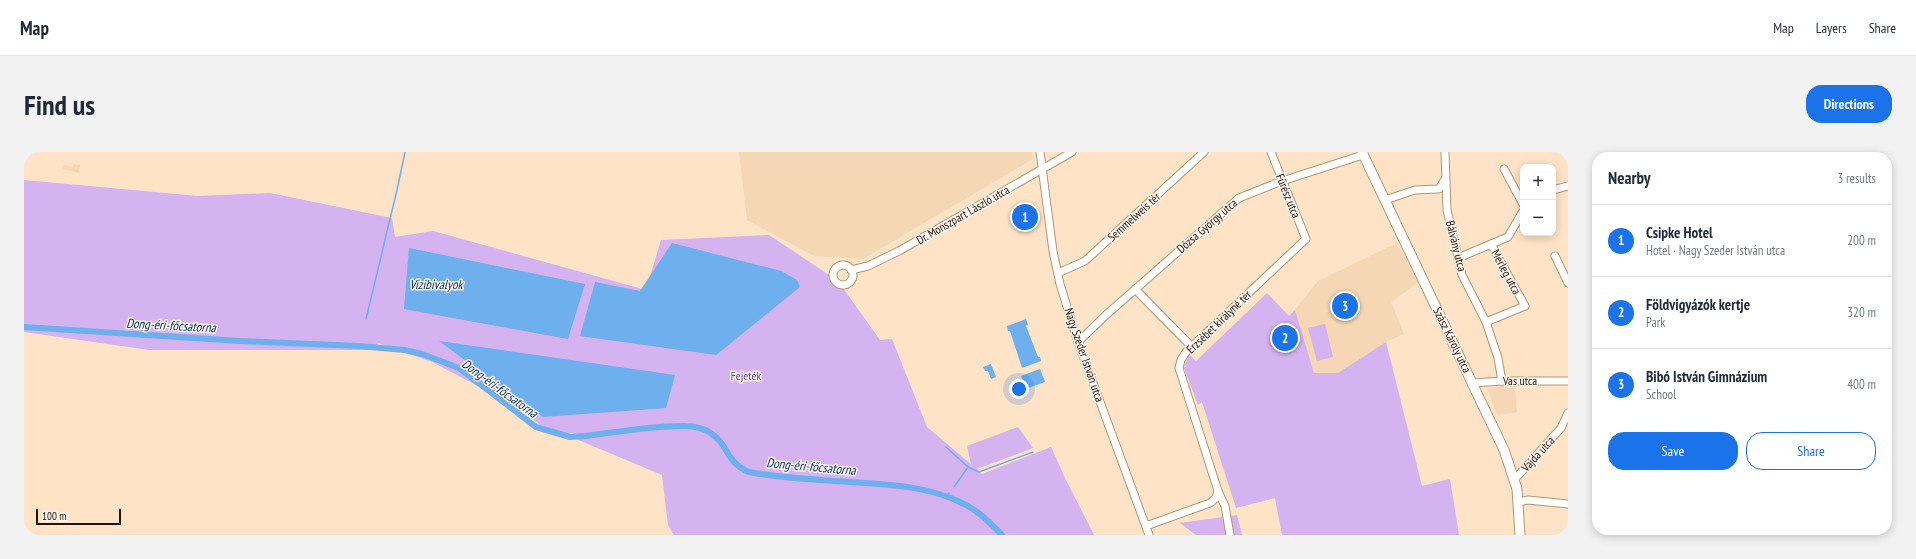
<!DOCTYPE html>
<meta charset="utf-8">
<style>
:root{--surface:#fff;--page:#f2f2f3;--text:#1f2937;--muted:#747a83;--line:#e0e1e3;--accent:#1a73e8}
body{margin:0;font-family:"PT Sans Narrow",sans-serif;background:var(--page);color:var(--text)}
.controls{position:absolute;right:12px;top:12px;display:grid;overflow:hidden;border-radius:8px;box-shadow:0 2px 10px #0003}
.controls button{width:36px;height:36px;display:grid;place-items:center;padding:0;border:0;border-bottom:1px solid var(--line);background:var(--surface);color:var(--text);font:20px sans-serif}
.scale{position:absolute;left:12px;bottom:10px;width:85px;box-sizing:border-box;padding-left:4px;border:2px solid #211609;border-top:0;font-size:11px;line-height:14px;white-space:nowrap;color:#211609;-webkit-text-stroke:3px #fbf4ed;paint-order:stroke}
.you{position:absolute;left:995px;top:237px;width:14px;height:14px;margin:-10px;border:3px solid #fff;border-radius:50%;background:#1a73e8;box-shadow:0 0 0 6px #1a73e833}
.badge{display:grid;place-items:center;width:26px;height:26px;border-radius:50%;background:var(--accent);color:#fff;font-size:13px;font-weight:700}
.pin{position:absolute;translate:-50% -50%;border:2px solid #fff;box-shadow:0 1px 4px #0006}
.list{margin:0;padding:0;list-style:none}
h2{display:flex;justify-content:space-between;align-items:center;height:52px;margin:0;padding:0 16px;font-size:17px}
h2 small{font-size:13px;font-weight:400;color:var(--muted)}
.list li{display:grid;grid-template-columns:26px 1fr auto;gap:12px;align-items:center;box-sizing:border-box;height:72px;padding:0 16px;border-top:1px solid var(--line)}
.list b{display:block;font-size:15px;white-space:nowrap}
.list p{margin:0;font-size:13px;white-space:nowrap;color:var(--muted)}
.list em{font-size:13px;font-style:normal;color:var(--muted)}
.actions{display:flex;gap:8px;padding:12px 16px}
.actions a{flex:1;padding:9px 0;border:1px solid var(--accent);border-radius:16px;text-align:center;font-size:14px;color:var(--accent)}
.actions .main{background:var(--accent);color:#fff}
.map{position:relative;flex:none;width:1544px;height:383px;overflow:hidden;border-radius:16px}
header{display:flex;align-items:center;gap:24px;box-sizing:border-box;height:56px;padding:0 20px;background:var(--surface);border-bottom:1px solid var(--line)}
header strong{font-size:19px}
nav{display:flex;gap:22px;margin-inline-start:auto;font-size:14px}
.intro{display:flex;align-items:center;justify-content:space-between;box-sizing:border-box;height:96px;padding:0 24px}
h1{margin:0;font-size:28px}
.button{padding:10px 18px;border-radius:16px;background:var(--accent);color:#fff;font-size:14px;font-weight:700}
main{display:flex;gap:24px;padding:0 24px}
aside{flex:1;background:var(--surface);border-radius:16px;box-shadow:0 2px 10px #0003}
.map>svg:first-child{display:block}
.built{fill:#f5d6b5}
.green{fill:#d4b3f0}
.water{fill:#6eafee}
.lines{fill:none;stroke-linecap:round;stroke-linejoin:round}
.stream{stroke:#6eafee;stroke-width:1.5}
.canal{stroke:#6eafee;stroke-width:6}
.street-casing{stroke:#b39473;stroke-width:9}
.secondary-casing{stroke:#b39473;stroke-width:11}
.street{stroke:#fff;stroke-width:7}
.secondary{stroke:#fff;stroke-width:9}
.labels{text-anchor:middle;stroke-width:3;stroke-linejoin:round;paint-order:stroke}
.street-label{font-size:12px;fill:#211609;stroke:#fbf4ed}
.park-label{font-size:12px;fill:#6c3991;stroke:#fbf4ed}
.water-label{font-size:13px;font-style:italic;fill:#00335a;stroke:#fbf4ed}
</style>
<header>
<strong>Map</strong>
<nav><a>Map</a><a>Layers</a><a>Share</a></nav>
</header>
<div class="intro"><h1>Find us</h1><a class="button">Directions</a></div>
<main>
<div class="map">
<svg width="1544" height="383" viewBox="0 0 1544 383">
<rect width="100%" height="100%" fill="#fee3c7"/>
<g class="built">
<path d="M715,0h293l1,7 -170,100 -49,-3 -67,-36z"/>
<path d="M50,12l6,1 -1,8 -16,-4 1,-4 9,2z"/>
<path d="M1373,91l21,39 -27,20 13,32 -18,8 -48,31h-24l-19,-63 23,-29z"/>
<path d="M1481,233l10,1 2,26 -20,3 -10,-27z"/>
</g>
<g class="green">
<path d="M0,28l174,16 72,-3 122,25 3,19 38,-6 213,59 15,-50 108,-5 69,46 42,59 12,-1 35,88 44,37 -4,-18 51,-19 15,21 -56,21 5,5 69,-27 14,31 29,57h-420l-6,-10 -6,-50 -86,-36 -3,-6 -20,2 -37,-29 -84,-44 -54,-19 -1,7h-228l-125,-18z"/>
<path d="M1243,141l22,23 6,-6 19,63h24l48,-31 36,144 28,-7 9,56h-177l-7,-37 -39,10 -34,-106 -4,3 -14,-37 5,-14 7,7z"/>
<path d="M1301,172l8,33 -16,4 -9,-33z"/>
<path d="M1213,363l5,20h-46l-16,-12z"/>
</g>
<g class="water">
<path d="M648,91l109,28 16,9 3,7 -84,68 -136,-19 15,-54 45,9z"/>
<path d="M385,96l176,36 -17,55 -164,-30z"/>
<path d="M1002,167l2,6 -2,1 12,31h2l1,4 -19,7 -12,-37h-2l-1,-5z"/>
<path d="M415,189l236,34 -9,33 -123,9z"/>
<path d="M967,212l5,13 -5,2 -3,-8h-3l-2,-4z"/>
<path d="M1016,217l5,13 -20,7 -4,-13z"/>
</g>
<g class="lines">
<g class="stream">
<path d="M342,167l31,-129 8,-38"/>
<path d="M922,295l22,20"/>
<path d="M930,335l14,-20 11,5 54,-20"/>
<path d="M923,344l2,-3"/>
</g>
<path class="canal" d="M0,175l216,14 118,5 47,4 17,4 37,14 77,59 34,10 16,-1c31,-4 70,-11 100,-10 8,0 20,3 26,8 17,11 13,28 37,38 38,7 77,8 115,11 34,2 68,5 98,20 16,7 28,20 40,32"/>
<defs>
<g id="street">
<path d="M1016,0l13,99 7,33 18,58 71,193"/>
<path d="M1421,0l2,58 15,65 24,47 12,36 4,23"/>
<path d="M1480,17l19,35"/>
<path d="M1529,38l15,-4"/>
<path d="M1361,48l30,-10 24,-1 6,-10"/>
<path d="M1531,104l13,27"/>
<path d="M1434,106l50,-21 15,-26"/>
<circle cx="819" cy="123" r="10"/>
<path d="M827,118l17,-4 31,-15 173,-99"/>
<path d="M1034,121l27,-12 119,-109"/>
<path d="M1111,137l57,58"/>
<path d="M1462,170l39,-16 -34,-62"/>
<path d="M1054,190l28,-27 133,-117 43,-17 81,-26 1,-3"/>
<path d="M1449,231l29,-2h66"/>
<path d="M1491,327l46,-51 7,-15"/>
<path d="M1194,339l7,15 5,29"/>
<path d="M1494,350l10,-2 40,4"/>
<path d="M1122,374l64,-23 6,-5 2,-7 -39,-123 2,-8 5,-8 120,-113 -35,-87"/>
</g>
<path id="secondary" d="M1338,0l142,298 13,39 3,46"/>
</defs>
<use href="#street" class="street-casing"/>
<use href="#secondary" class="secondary-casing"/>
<use href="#street" class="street"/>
<use href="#secondary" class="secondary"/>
</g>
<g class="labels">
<g class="street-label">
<text transform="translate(1264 44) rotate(68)" y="4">Fűrész utca</text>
<text transform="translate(939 63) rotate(-30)" y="4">Dr. Monszpart László utca</text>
<text transform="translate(1110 65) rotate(-42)" y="4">Semmelweis tér</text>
<text transform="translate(1183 74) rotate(-41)" y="4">Dózsa György utca</text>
<text transform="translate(1432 94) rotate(76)" y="4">Bálvány utca</text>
<text transform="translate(1482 120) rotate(62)" y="4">Mérleg utca</text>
<text transform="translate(1195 170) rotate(-44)" y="4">Erzsébet királyné tér</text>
<text transform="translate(1428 188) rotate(64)" y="4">Szász Károly utca</text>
<text transform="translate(1060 203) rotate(71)" y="4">Nagy Szeder István utca</text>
<text x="1496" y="233">Vas utca</text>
<text transform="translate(1514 302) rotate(-48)" y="4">Vajda utca</text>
</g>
<g class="park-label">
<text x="722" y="228">Fejeték</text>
</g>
<g class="water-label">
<text x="412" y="137">Vízibivalyok</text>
<text transform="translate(147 173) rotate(3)" y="5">Dong-éri-főcsatorna</text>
<text transform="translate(476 236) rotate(36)" y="5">Dong-éri-főcsatorna</text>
<text transform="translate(787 314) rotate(5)" y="5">Dong-éri-főcsatorna</text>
</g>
</g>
</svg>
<div class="controls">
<button>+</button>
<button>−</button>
</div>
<div class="scale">100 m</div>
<div class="you"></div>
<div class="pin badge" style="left:1001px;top:65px">1</div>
<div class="pin badge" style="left:1261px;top:186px">2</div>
<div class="pin badge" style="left:1321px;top:154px">3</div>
</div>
<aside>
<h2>Nearby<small>3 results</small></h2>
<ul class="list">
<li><span class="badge">1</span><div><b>Csipke Hotel</b><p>Hotel · Nagy Szeder István utca</p></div><em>200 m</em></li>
<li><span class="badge">2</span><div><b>Földvigyázók kertje</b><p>Park</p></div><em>320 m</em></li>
<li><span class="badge">3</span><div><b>Bibó István Gimnázium</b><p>School</p></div><em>400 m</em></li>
</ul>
<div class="actions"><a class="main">Save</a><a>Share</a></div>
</aside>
</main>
